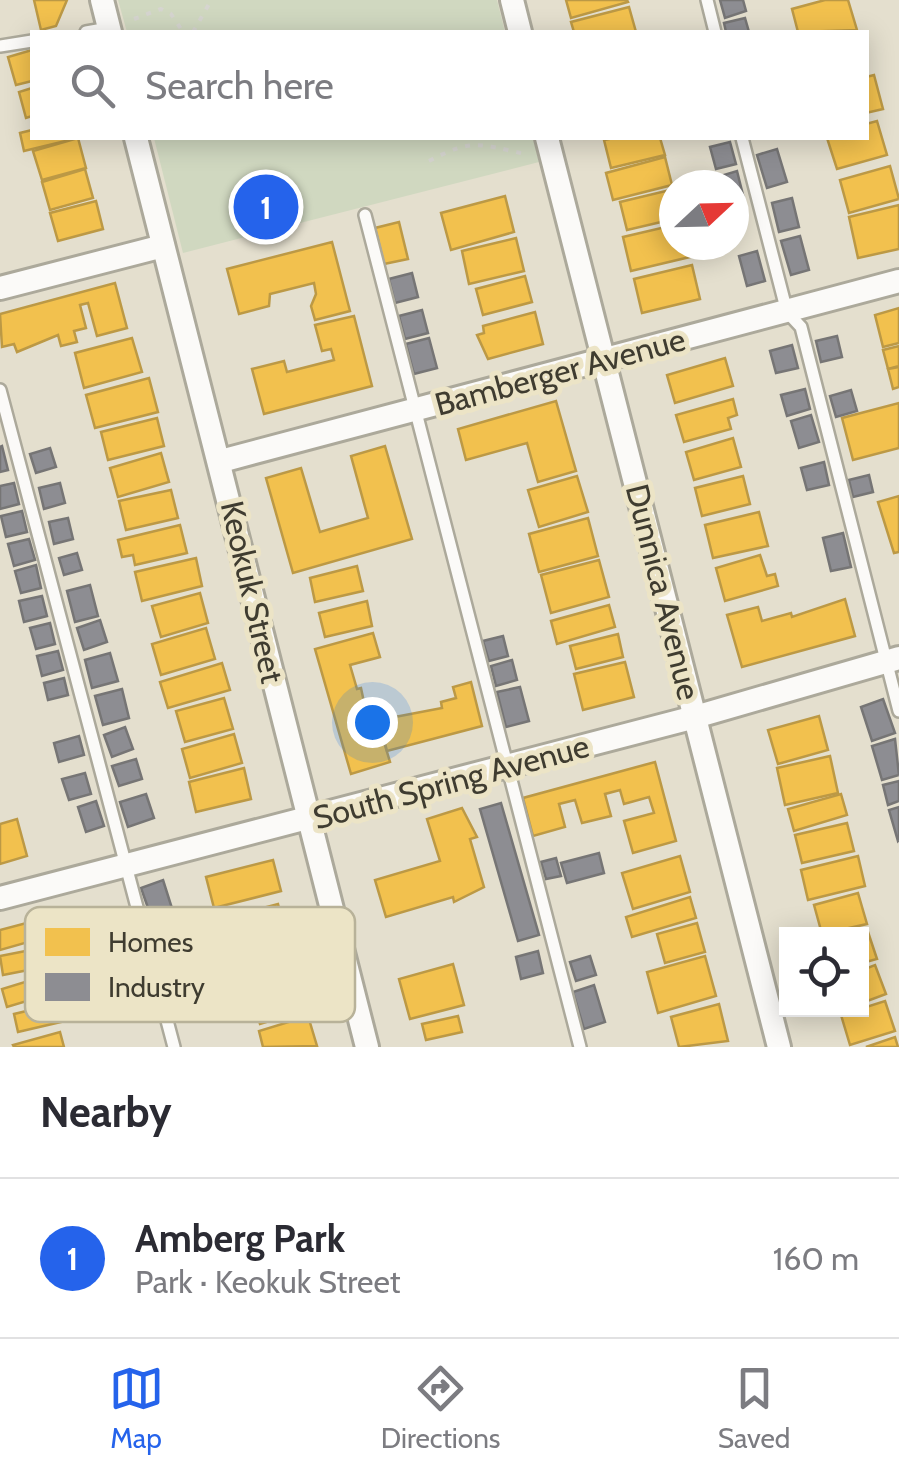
<!DOCTYPE html>
<meta charset="utf-8">
<style>
:root{--surface:#fff;--page:#f7f7f7;--text:#2b2b33;--muted:#7c7c81;--line:#e1e1e2;--accent:#2563eb}
body{margin:0;font-family:Cabin,sans-serif;background:var(--page);color:var(--text)}
.controls{position:absolute;right:30px;bottom:30px;display:grid;overflow:hidden;border-radius:0px;box-shadow:0 5px 25px #0003}
.controls button{width:90px;height:90px;display:grid;place-items:center;padding:0;border:0;border-bottom:2px solid var(--line);background:var(--surface);color:var(--text);font:50px sans-serif}
.compass{position:absolute;left:659px;top:170px;width:90px;height:90px;border-radius:50%;background:var(--surface);box-shadow:0 5px 25px #0003;rotate:68deg}
.you{position:absolute;left:372px;top:722px;width:35px;height:35px;margin:-25px;border:8px solid #fff;border-radius:50%;background:#1a73e8;box-shadow:0 0 0 15px #1a73e833}
.badge{display:grid;place-items:center;width:65px;height:65px;border-radius:50%;background:var(--accent);color:#fff;font-size:32px;font-weight:700}
.pin{position:absolute;translate:-50% -50%;border:5px solid #fff;box-shadow:0 2px 10px #0006}
.list{margin:0;padding:0;list-style:none}
h2{display:flex;justify-content:space-between;align-items:center;height:130px;margin:0;padding:0 40px;font-size:42px}
h2 small{font-size:32px;font-weight:400;color:var(--muted)}
.list li{display:grid;grid-template-columns:65px 1fr auto;gap:30px;align-items:center;box-sizing:border-box;height:160px;padding:0 40px;border-top:2px solid var(--line)}
.list b{display:block;font-size:38px;white-space:nowrap}
.list p{margin:0;font-size:32px;white-space:nowrap;color:var(--muted)}
.list em{font-size:32px;font-style:normal;color:var(--muted)}
.icon{flex:none;width:55px;height:55px;fill:none;stroke:currentColor;stroke-width:2;stroke-linecap:round;stroke-linejoin:round}
.map{position:relative;flex:none;width:899px;height:1047px;overflow:hidden}
.search{position:absolute;background:var(--surface);box-shadow:0 5px 25px #0003;left:30px;right:30px;top:30px;height:110px;display:flex;align-items:center;gap:25px;box-sizing:border-box;padding:0 35px;border-radius:0px;color:var(--muted);font-size:38px}
.sheet{height:290px;background:var(--surface)}
nav{display:flex;justify-content:space-around;align-items:center;box-sizing:border-box;height:140px;border-top:2px solid var(--line);background:var(--surface);font-size:28px;color:var(--muted)}
nav a{display:grid;justify-items:center;gap:5px}
nav .on{color:var(--accent)}
.map>svg:first-child{display:block}
.green{fill:#d0d8c0}
.homes{fill:#f2c14e;stroke:#bc9945;stroke-width:2.5}
.industry{fill:#8d8d92;stroke:#767575;stroke-width:2.5}
.lines{fill:none;stroke-linecap:round;stroke-linejoin:round}
.service-casing{stroke:#aca99b;stroke-width:16}
.minor-casing{stroke:#aca99b;stroke-width:28}
.path{stroke:#d6d5d0;stroke-width:4;stroke-dasharray:5 8;stroke-linecap:butt}
.service{stroke:#fbfaf8;stroke-width:11}
.minor{stroke:#fbfaf8;stroke-width:22}
.labels{text-anchor:middle;stroke-width:10;stroke-linejoin:round;paint-order:stroke}
.street-label{font-size:32px;fill:#3f3c30;stroke:#ece4c6}
.key{fill:#ece4c6;stroke:#b8b299;stroke-width:2.5}
.key-label{font-size:28px;fill:#3f3c30}
</style>
<div class="map">
<svg width="899" height="1047" viewBox="0 0 899 1047">
<rect width="100%" height="100%" fill="#e4dfce"/>
<g class="green">
<path d="M118,0h379l8,32h-378z"/>
<path d="M154,138h379l6,24 -356,91z"/>
</g>
<g class="homes">
<path d="M34,0h33l-11,26 -15,4z"/>
<path d="M566,0h61l1,2 -57,16z"/>
<path d="M825,0h23l9,30 -59,2 -6,-23z"/>
<path d="M629,7l7,25h-62l-3,-10z"/>
<path d="M32,50v31l-16,4 -8,-28z"/>
<path d="M874,75l9,34 -17,4v-36z"/>
<path d="M32,88v28l-6,2 -7,-26z"/>
<path d="M877,121l10,34 -50,14 -10,-31h39v-14z"/>
<path d="M32,123v15h46l-54,13 -4,-18 12,-3z"/>
<path d="M78,138l8,30 -44,12 -9,-29z"/>
<path d="M614,138h46l5,17 -54,13 -7,-28z"/>
<path d="M665,157l7,28 -59,15 -7,-27z"/>
<path d="M890,166l9,33 -50,14 -9,-33z"/>
<path d="M85,169l8,29 -43,12 -8,-28z"/>
<path d="M674,189v30l-47,11 -7,-28z"/>
<path d="M505,196l9,36 -63,18 -10,-37z"/>
<path d="M96,201l7,28 -45,12 -8,-28z"/>
<path d="M899,205v44l-41,9 -9,-41z"/>
<path d="M399,222l9,37 -24,5 -9,-36z"/>
<path d="M674,225v20h17l3,11 -63,15 -8,-34z"/>
<path d="M516,238l8,33 -55,13 -7,-33z"/>
<path d="M332,242l18,69 -35,9 -4,-14 5,-12 -2,-11 -44,11 -1,12 -30,8 -12,-45z"/>
<path d="M692,265l8,34 -58,14 -8,-34z"/>
<path d="M525,276l7,26 -49,13 -7,-26z"/>
<path d="M115,283l12,45 -30,8 -9,-33 -8,2 6,23 -12,3 3,11 -16,4 -3,-11 -41,17 -3,-8 -12,3 -2,-33z"/>
<path d="M899,308v35l-16,4 -8,-32z"/>
<path d="M535,312l8,32 -55,15 -11,-24 7,-2 -1,-7z"/>
<path d="M354,316l18,70 -108,28 -12,-45 32,-8 3,11 47,-12 -3,-11 -9,2 -7,-26z"/>
<path d="M132,338l10,34 -58,16 -9,-35z"/>
<path d="M899,346v20l-11,3 -5,-19z"/>
<path d="M725,358l8,28 -58,17 -8,-28z"/>
<path d="M899,367v20l-6,2 -5,-20z"/>
<path d="M149,378l9,34 -63,16 -9,-33z"/>
<path d="M733,399l4,16 -9,3 3,11 -47,13 -8,-27z"/>
<path d="M556,401l20,70 -38,11 -11,-39 -61,17 -8,-31z"/>
<path d="M899,403v45l-46,12 -11,-42z"/>
<path d="M157,418l7,28 -56,14 -7,-28z"/>
<path d="M733,438l8,29 -47,13 -8,-28z"/>
<path d="M385,446l27,93 -119,34 -27,-95 35,-10 19,64 48,-14 -17,-62z"/>
<path d="M161,453l8,29 -51,15 -8,-29z"/>
<path d="M577,476l11,36 -49,15 -11,-37z"/>
<path d="M743,476l7,28 -48,12 -7,-28z"/>
<path d="M171,490l7,28 -52,12 -7,-29z"/>
<path d="M899,496v56l-5,1 -16,-51z"/>
<path d="M759,512l9,34 -55,12 -8,-33z"/>
<path d="M588,518l10,38 -59,16 -10,-38z"/>
<path d="M180,525l7,28 -52,12 -2,-10 -11,2 -4,-17z"/>
<path d="M760,555l7,21 8,-2 3,12 -53,15 -9,-33z"/>
<path d="M196,558l6,28 -60,15 -7,-29z"/>
<path d="M599,560l10,37 -58,16 -10,-38z"/>
<path d="M357,566l6,25 -48,11 -5,-24z"/>
<path d="M200,593l8,30 -47,14 -9,-31z"/>
<path d="M845,599l10,37 -113,31 -15,-52 31,-8 4,14 29,-8 1,4z"/>
<path d="M367,601l5,25 -47,11 -6,-24z"/>
<path d="M609,605l6,22 -58,17 -6,-23z"/>
<path d="M206,628l9,31 -54,16 -9,-31z"/>
<path d="M373,633l7,24 -30,8 7,24 4,-1 12,57 11,-3 6,20 -39,12 -36,-125z"/>
<path d="M618,634l5,23 -47,12 -6,-23z"/>
<path d="M625,662l9,35 -51,13 -9,-36z"/>
<path d="M222,663l8,27 -62,18 -8,-26z"/>
<path d="M471,682l11,44 -95,25 -8,-31 63,-12 -1,-6 15,-4 -3,-11z"/>
<path d="M224,698l9,31 -48,13 -9,-31z"/>
<path d="M819,716l9,34 -50,14 -10,-34z"/>
<path d="M234,734l8,29 -52,15 -8,-29z"/>
<path d="M830,756l8,37 -53,12 -8,-37z"/>
<path d="M655,762l21,79 -43,12 -9,-32 30,-8 -5,-16 -25,7 -4,-14 -15,4 6,22 -29,7 -7,-23 -16,4 6,23 -32,9 -10,-38z"/>
<path d="M244,768l7,31 -55,13 -7,-30z"/>
<path d="M841,794l6,21 -53,16 -6,-22z"/>
<path d="M462,808l15,29 -7,2 14,48 -30,15 -1,-5 -67,20 -11,-37 65,-19 -13,-42z"/>
<path d="M17,819l10,37 -27,8v-40z"/>
<path d="M847,823l7,28 -52,12 -7,-28z"/>
<path d="M680,856l10,36 -57,17 -11,-36z"/>
<path d="M858,856l7,30 -57,14 -7,-30z"/>
<path d="M273,860l8,31 -67,17 -8,-31z"/>
<path d="M858,893l9,31 -45,10 -8,-29z"/>
<path d="M690,897l6,21 -64,19 -6,-20z"/>
<path d="M278,904l7,27 -48,14 -8,-28z"/>
<path d="M34,921l5,18 -39,11v-20z"/>
<path d="M697,923l8,29 -40,11 -8,-29z"/>
<path d="M867,929l10,30 -15,4v-29h-12z"/>
<path d="M46,947l3,19 -46,9 -3,-19z"/>
<path d="M705,956l11,40 -58,17 -11,-41z"/>
<path d="M453,964l11,41 -54,14 -11,-40z"/>
<path d="M875,965l11,29 -24,9v-33z"/>
<path d="M51,974l6,18 -50,15 -5,-18z"/>
<path d="M294,982l9,29 -43,13 -9,-29z"/>
<path d="M885,1001l10,30 -45,14 -9,-30z"/>
<path d="M60,1003l5,18 -47,11 -4,-18z"/>
<path d="M719,1004l9,37 -49,6 -8,-30z"/>
<path d="M308,1016l9,30 -54,1 -4,-16z"/>
<path d="M458,1016l4,16 -36,8 -4,-16z"/>
<path d="M60,1032l4,15h-50l-1,-2z"/>
<path d="M895,1037l3,10h-32z"/>
</g>
<g class="industry">
<path d="M720,0h23l3,11 -21,7z"/>
<path d="M745,18l4,14h-23l-2,-9z"/>
<path d="M730,142l6,22 -20,5 -6,-22z"/>
<path d="M777,149l10,33 -20,6 -10,-33z"/>
<path d="M737,171l7,28 -10,2v-16h-15l-2,-8z"/>
<path d="M792,198l7,29 -20,5 -7,-29z"/>
<path d="M800,236l9,34 -18,5 -10,-34z"/>
<path d="M757,251l8,30 -18,5 -8,-30z"/>
<path d="M412,273l6,24 -23,6 -6,-24z"/>
<path d="M422,310l6,23 -23,6 -6,-23z"/>
<path d="M837,336l5,21 -21,5 -5,-21z"/>
<path d="M429,338l8,30 -23,6 -8,-30z"/>
<path d="M792,345l6,23 -22,5 -6,-22z"/>
<path d="M805,389l5,20 -23,7 -6,-21z"/>
<path d="M851,390l6,21 -21,6 -6,-21z"/>
<path d="M811,415l8,27 -20,6 -8,-27z"/>
<path d="M2,446l6,24 -8,2v-25z"/>
<path d="M50,448l6,19 -20,6 -6,-19z"/>
<path d="M824,462l5,23 -22,5 -6,-22z"/>
<path d="M869,475l4,17 -20,5 -4,-17z"/>
<path d="M14,483l5,21 -19,5v-23z"/>
<path d="M60,483l5,20 -21,6 -5,-21z"/>
<path d="M22,511l5,21 -21,5 -5,-21z"/>
<path d="M68,518l5,21 -19,5 -5,-22z"/>
<path d="M843,533l8,34 -20,4 -8,-33z"/>
<path d="M29,539l6,21 -21,6 -6,-22z"/>
<path d="M77,553l5,17 -18,5 -5,-17z"/>
<path d="M36,565l5,23 -20,5 -6,-22z"/>
<path d="M90,585l8,31 -23,6 -8,-31z"/>
<path d="M42,596l5,20 -23,6 -5,-21z"/>
<path d="M100,620l7,22 -23,8 -7,-22z"/>
<path d="M50,623l5,21 -19,5 -6,-21z"/>
<path d="M503,636l5,20 -19,5 -6,-20z"/>
<path d="M58,651l5,19 -21,6 -5,-20z"/>
<path d="M110,653l8,28 -26,7 -7,-28z"/>
<path d="M512,660l5,20 -21,6 -5,-20z"/>
<path d="M64,678l4,17 -20,5 -4,-17z"/>
<path d="M520,687l9,34 -23,6 -9,-35z"/>
<path d="M122,689l7,29 -26,7 -8,-29z"/>
<path d="M883,699l12,34 -23,8 -11,-34z"/>
<path d="M125,727l8,22 -21,8 -8,-22z"/>
<path d="M79,736l5,19 -25,7 -5,-19z"/>
<path d="M895,739l4,36 -17,5 -10,-34z"/>
<path d="M136,759l6,20 -23,7 -7,-20z"/>
<path d="M85,773l6,21 -22,6 -7,-21z"/>
<path d="M899,781v20l-11,4 -5,-20z"/>
<path d="M146,794l8,24 -26,9 -8,-25z"/>
<path d="M96,801l8,25 -18,6 -8,-25z"/>
<path d="M501,803l38,132 -21,6 -38,-132z"/>
<path d="M899,807v33l-1,1 -9,-31z"/>
<path d="M599,853l5,20 -37,10 -6,-20z"/>
<path d="M556,858l5,18 -15,3 -5,-17z"/>
<path d="M163,880l13,41 -21,7 -14,-40z"/>
<path d="M538,951l5,22 -22,6 -5,-22z"/>
<path d="M590,956l6,19 -20,6 -6,-19z"/>
<path d="M594,985l11,37 -21,7 -11,-37z"/>
</g>
<g class="lines">
<defs>
<g id="service">
<path d="M707,0l8,32"/>
<path d="M86,32l23,-4"/>
<path d="M0,46l32,-5"/>
<path d="M742,138l45,174 14,15 98,384"/>
<path d="M365,215l215,832"/>
<path d="M0,390l174,657"/>
</g>
<g id="minor">
<path d="M102,0l8,32"/>
<path d="M512,0l8,32"/>
<path d="M136,138l231,909"/>
<path d="M547,138l232,909"/>
<path d="M0,288l163,-42"/>
<path d="M221,461l678,-180"/>
<path d="M0,898l695,-181 204,-59"/>
</g>
</defs>
<use href="#service" class="service-casing"/>
<use href="#minor" class="minor-casing"/>
<g class="path">
<path d="M134,19l27,-10 10,5 12,18"/>
<path d="M193,32l16,-28"/>
<path d="M429,161c44,-23 50,-17 96,-7"/>
</g>
<use href="#service" class="service"/>
<use href="#minor" class="minor"/>
</g>
<g class="labels">
<g class="street-label">
<text transform="translate(560 372) rotate(-15)" y="11">Bamberger Avenue</text>
<text transform="translate(252 592) rotate(77)" y="11">Keokuk Street</text>
<text transform="translate(663 592) rotate(76)" y="11">Dunnica Avenue</text>
<text transform="translate(451 782) rotate(-15)" y="11">South Spring Avenue</text>
</g>
</g>
<rect x="25" y="907" width="330" height="115" rx="15" class="key"/>
<rect x="45" y="928" width="45" height="28" fill="#f2c14e"/>
<rect x="45" y="973" width="45" height="28" fill="#8d8d92"/>
<g class="key-label">
<text x="108" y="952">Homes</text>
<text x="108" y="997">Industry</text>
</g>
</svg>
<div class="controls">
<button><svg class="icon" aria-label="locate" viewBox="0 0 24 24"><circle cx="12" cy="12" r="6"/><path d="M12 2v4M12 18v4M2 12h4M18 12h4"/></svg></button>
</div>
<svg class="compass" viewBox="-18 -18 36 36"><path d="M0-13l5 13h-10z" fill="#e53935"/><path d="M0 13l5-13h-10z" fill="#7c7c81"/></svg>
<div class="you"></div>
<div class="pin badge" style="left:266px;top:207px">1</div>
<div class="search"><svg class="icon" aria-label="search" viewBox="0 0 24 24"><circle cx="10" cy="10" r="6"/><path d="M15 15l6 6"/></svg>Search here</div>
</div>
<section class="sheet">
<h2>Nearby<small></small></h2>
<ul class="list">
<li><span class="badge">1</span><div><b>Amberg Park</b><p>Park · Keokuk Street</p></div><em>160 m</em></li>
</ul>
</section>
<nav>
<a class="on"><svg class="icon" aria-label="map" viewBox="0 0 24 24"><path d="M3 6l6-2 6 2 6-2v14l-6 2-6-2-6 2zM9 4v14M15 6v14"/></svg>Map</a>
<a><svg class="icon" aria-label="directions" viewBox="0 0 24 24"><path d="M12 3l9 9-9 9-9-9zM9 14v-3h6M13 9l2 2-2 2"/></svg>Directions</a>
<a><svg class="icon" aria-label="saved" viewBox="0 0 24 24"><path d="M7 4h10v16l-5-4-5 4z"/></svg>Saved</a>
</nav>
